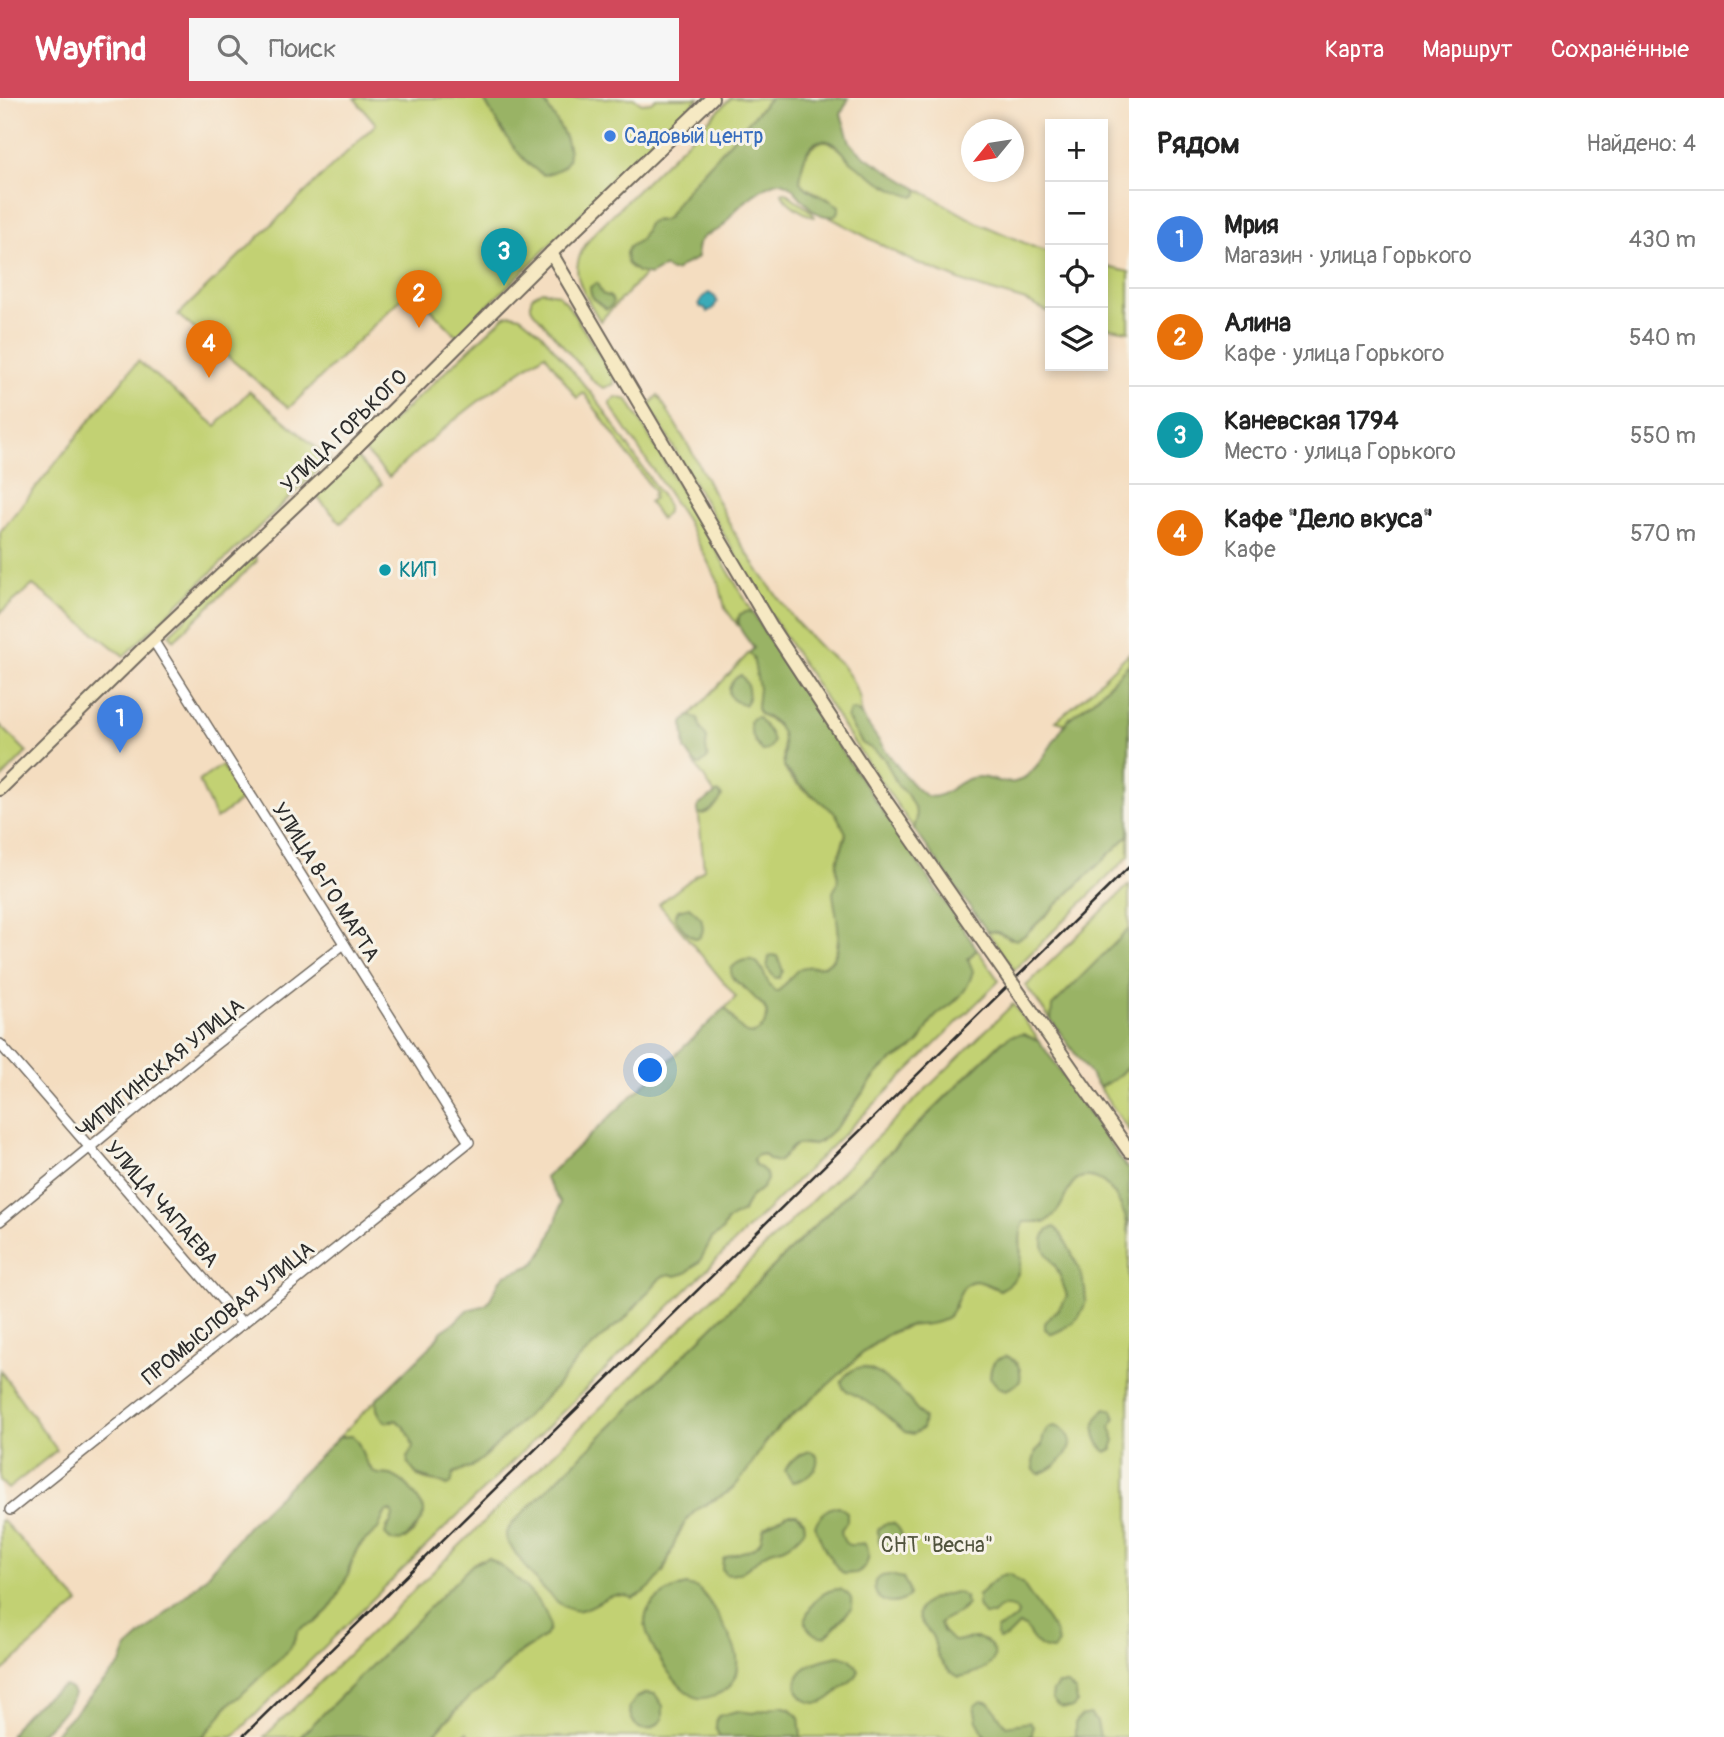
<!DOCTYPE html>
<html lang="ru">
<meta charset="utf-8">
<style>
:root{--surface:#fff;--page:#f6f6f6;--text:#222;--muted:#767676;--line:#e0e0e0;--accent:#d1495b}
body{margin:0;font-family:Pangolin,sans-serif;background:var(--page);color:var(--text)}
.controls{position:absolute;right:21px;top:21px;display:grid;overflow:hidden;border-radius:0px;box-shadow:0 4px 10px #0003}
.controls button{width:63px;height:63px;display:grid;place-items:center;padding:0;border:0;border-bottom:2px solid var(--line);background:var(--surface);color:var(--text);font:35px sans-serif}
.compass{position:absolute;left:961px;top:21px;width:63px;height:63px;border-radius:50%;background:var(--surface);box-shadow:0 4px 10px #0003;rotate:240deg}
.you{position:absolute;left:651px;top:973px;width:24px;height:24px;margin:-18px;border:5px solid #fff;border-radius:50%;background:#1a73e8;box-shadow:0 0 0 10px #1a73e833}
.badge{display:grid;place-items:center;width:46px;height:46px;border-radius:50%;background:var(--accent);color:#fff;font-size:23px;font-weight:700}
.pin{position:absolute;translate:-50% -58px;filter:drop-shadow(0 2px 4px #0008)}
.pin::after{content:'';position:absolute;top:37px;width:24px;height:21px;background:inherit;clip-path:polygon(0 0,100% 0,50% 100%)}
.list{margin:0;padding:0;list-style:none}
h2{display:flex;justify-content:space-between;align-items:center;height:91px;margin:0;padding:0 28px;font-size:30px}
h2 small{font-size:23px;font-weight:400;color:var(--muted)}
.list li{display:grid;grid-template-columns:46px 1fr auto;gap:21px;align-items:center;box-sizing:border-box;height:98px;padding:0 28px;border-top:2px solid var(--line)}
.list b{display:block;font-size:26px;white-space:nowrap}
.list p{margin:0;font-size:23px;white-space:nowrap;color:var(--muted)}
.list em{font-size:23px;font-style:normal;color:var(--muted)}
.icon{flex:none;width:38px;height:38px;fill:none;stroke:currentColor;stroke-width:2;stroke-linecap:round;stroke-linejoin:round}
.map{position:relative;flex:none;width:1129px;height:1639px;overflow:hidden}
header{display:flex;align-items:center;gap:42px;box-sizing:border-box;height:98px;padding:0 35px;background:var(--accent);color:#fff}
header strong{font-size:33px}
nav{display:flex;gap:38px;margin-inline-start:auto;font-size:24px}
.search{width:490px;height:63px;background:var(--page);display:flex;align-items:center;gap:18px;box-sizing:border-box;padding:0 24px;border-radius:0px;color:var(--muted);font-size:26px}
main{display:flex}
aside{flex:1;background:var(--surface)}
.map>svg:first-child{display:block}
.green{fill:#c2d173;stroke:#767e4f;stroke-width:2}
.forest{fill:#99b365;stroke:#626f48;stroke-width:2}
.water{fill:#3babb8;stroke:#336b72;stroke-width:2}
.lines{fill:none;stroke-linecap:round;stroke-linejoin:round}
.minor-casing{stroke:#71695f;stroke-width:12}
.secondary-casing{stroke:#71695f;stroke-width:16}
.minor{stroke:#fff;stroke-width:9}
.secondary{stroke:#f6e9c3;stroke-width:12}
.rail{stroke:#2b2b2b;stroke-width:2.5}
.secondary-bridge-casing{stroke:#71695f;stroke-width:16;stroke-linecap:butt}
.secondary-bridge{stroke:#f6e9c3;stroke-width:12}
.shop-dot{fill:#3f7fe0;stroke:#f7f3e8;stroke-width:2.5}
.culture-dot{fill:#0f9aa8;stroke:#f7f3e8;stroke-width:2.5}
.labels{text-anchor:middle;stroke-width:6;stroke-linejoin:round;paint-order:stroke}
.shop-label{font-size:21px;fill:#366cbe;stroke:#f7f3e8;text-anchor:start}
.street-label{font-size:21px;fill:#2b2b2b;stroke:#f7f3e8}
.culture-label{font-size:21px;fill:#0d838f;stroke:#f7f3e8;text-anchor:start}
.park-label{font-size:21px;fill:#51543d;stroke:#f7f3e8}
</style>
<header>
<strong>Wayfind</strong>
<div class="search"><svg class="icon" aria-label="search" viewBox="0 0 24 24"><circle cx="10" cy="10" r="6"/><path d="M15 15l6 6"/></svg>Поиск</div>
<nav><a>Карта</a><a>Маршрут</a><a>Сохранённые</a></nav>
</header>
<main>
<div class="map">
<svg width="1129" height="1639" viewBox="0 0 1129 1639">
<rect width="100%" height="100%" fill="#f7f3e8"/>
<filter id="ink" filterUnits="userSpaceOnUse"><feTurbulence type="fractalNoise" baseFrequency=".0143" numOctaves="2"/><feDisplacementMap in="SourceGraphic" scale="14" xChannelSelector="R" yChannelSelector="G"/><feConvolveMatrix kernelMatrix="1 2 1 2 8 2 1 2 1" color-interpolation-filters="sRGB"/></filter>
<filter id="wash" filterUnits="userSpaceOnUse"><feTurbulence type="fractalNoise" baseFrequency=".00686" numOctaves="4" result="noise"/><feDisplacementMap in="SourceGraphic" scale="28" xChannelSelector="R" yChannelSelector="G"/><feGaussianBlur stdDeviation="1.57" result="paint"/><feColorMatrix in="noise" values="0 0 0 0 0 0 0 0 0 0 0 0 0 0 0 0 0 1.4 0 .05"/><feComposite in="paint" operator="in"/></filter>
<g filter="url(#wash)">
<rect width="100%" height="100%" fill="#f4ddc0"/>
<g class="green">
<path d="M354,0h129l21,36 28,33 34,-28 -24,-41h91l9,5 9,-1 5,-4h43l-242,238 -46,-47 -122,119 -111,-93 198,-191z"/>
<path d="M731,0h39l-78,86 -15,18 -10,16 -4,2 -10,1 -26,42 4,5 14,6 -45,47c-20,-36 -37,-52 -5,-89z"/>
<path d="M826,42c14,6 23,20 35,28 17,11 38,18 57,26v-5l56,32 62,27 14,4v61l-24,-12 -57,-17 -63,-26 -77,-41 5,-1 -3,-16 -27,-13 -4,-5c1,-19 6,-38 26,-42z"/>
<path d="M785,94l27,20 2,5h-1c-10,-4 -28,-14 -31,-24z"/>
<path d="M1103,168l26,6v59l-26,-4z"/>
<path d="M542,193l15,3 9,8 47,74 1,8 -10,4 -9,-5 -62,-72 -2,-4v-8l2,-3z"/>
<path d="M511,216l9,2 21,17 56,67 70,104v8l-6,7 -12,-17 5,-4 -2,-3 3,-2 -71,-100 -7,5 -32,-44c-55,37 -108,77 -156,123l-23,-24 1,-8 138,-129z"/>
<path d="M138,263l78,65 33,-35 81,68 -206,197 -91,-71 -33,28v-81z"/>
<path d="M658,297l34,57 44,84 24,37 37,50 26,27 18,14 10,14 9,20 1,17 -6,-5 -8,8 15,25 12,7 10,8 14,27 9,9 8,14 2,10 -3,11 -62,-89 -88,-136 -115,-199z"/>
<path d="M616,299l12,3 125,213 -9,-1 -7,7 1,7 -13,-18 -6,-25 -33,-63 -76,-115v-3z"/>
<path d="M355,361h3l24,25 -41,39 -26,-28 37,-35z"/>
<path d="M252,457l4,2 1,4 -83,79 -5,-6z"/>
<path d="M749,555l4,4c2,10 6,22 6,32 1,7 -4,16 -1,22 4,8 18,8 24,22 4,12 -2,26 4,38 8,15 33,28 46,39 7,5 10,16 14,23l-9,28 2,17 -5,20 5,32 -2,18 -3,8 -5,7 -6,3 -33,11 -10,13 -4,2 -5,-2 -7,-16 -30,6c7,5 30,24 32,31 3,14 -11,29 -23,20 -8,-6 -11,-16 -18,-23l11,-11 -77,-93 45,-35 -6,-63 17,-12 -30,-45 -2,-26z"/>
<path d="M1129,555v11l-37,37 -23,18 -3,5 -10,-3 30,-26z"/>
<path d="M0,627l27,27 -27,28z"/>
<path d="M222,667l21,34 -27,20 -17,-38z"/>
<path d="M1129,737v21l-115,114 -27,-39 10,1 14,7 25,-14z"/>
<path d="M1129,787v46l-76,75 -2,14 -25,-34z"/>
<path d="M977,851l22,32 -766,756h-31l14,-15 11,-16 13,-10 53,-52 5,-13 5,-4 12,-4 14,-14 8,-12 11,-22 8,-24 10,-12 6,-4 15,-24h4l2,3v5l-7,9 19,11 8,-6 11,-18v-6l-15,-22 -18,-12h-12l-5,-3 -12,-15 -3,-12 -7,-9 -13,1 38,-38v11l14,12 5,-2c7,5 17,16 17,25 1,5 -3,13 -5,18 4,4 7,11 11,14 8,6 20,3 28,9l7,-13 17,-6 11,-8 73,-71 19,-24 36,-34 12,-8 39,-45 8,-3 38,-27 5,-9 10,-7 5,-10 15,-9 8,-14 12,-10v-19l-7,-4 -2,-6 5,-4 6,-1 6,6 19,-8 4,-6 8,-2 10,1 9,-3 12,-11 13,-13 32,-45 12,-12 25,-14 7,-7 11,-20 7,-7 17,-12 12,-41z"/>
<path d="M1013,906l27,38c-11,-8 -26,-7 -38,-1l-489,482 -7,10 1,7 23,32 73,27c12,-5 18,-5 30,-1l31,-27 13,-34 9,-16 11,-12 35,-19 41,-57 90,-80 24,-18 68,-28c3,-11 8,-27 22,-26 7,1 16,7 23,9l21,-34 -1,-25 4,-9h22c4,-4 9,-8 12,-12 7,-9 8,-21 17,-29 4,-4 9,-5 15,-4 23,3 36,35 39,56v504h-659l-3,-5 -5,5h-30l35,-38 23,-17 24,-24 31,-22 -64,-77 -8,5 -173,173h-36z"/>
<path d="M1129,967v66l-30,-44 16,-8z"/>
<path d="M0,1272l57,80 -49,39 -8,-8z"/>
<path d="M2,1422l77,83 -79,70v-152z"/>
</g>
<g class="forest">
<path d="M483,0h59c9,15 37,51 23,67 -5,5 -14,8 -21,10 -26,-13 -46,-52 -61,-77z"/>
<path d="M770,0h79l-8,16 9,28 6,7 10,8 52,32v5l-4,3c-22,-6 -44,-21 -62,-35 -7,-6 -15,-20 -25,-21 -21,-4 -26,26 -27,41 9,12 27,15 39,24v5l-5,5c-27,4 -36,-32 -53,-34 -12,-2 -41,23 -49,32 -3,5 -6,9 -10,13 -7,6 -18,6 -22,14 -4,6 -3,10 -2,16l-6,4 -9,4 -8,6h-4l-7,-4 -14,8 -12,-3 -11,-9 -1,-10 3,-6 11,-7 8,-16 5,-3 10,-1 4,-2 10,-16 15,-18z"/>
<path d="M597,185l5,11c6,2 10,1 11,9l-3,4 -4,2c-9,-7 -16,-10 -16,-22z"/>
<path d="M749,513l4,2 65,103 159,233 -9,10 5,12c-3,12 -9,23 -19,31 -7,6 -15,10 -21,17 -7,9 -9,20 -18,27 -14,11 -26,14 -38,28 -19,22 -32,49 -56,66 -10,8 -15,1 -25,5 -8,3 -10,13 -19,17l-7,-2 -6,-6 -6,1 -5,4 2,6c7,4 12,6 12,15l-5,8 -12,10 -8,14 -15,9 -5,10 -10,7 -12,23 -14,12 -10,3 -7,-2 -8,3 -39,45 -12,8 -36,34 -19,24 -73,71 -11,8 -17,6 -3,11 -4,2c-17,-12 -30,0 -40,-28l6,-11c-2,-11 -8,-21 -17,-27l-11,2c-6,-7 -10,-13 -8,-23l52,-51 13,-17 12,-8 13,-13 16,-4 5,-3 12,-23 5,-5 25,-9 6,-4 10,-16 10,-24 5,-19 -16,-25 180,-170c9,7 16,33 32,24 9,-5 14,-19 5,-28 -2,-2 -6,-4 -8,-7 -4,-4 -7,-8 -11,-11 -2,-1 -8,-5 -9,-7 -3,-3 -3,-6 -3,-10 4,-5 8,-8 15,-9 19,-3 17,24 30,32 10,-5 14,-17 23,-23 9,-5 19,0 27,-4 23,-14 8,-53 7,-73 9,-13 2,-17 4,-29 2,-10 8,-20 9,-30l-10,-19 -37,-30 -15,-17v-16l-2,-18 -5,-8 -6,-6 -11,-5 -3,-6 2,-20 -6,-31 -4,-4 5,-5c-7,-10 -20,-21 -14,-34z"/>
<path d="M1129,566v171l-105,101 -8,4 -19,-8 -10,-1 -73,-102 3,-11 -2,-9 -8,-15 -9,-8 -14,-28 -10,-8 -12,-7 -15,-25 3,-7 5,-1 6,5c14,19 45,69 64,80 14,8 30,-12 43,-16 18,-7 31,7 47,3 22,-5 40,-47 55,-64 6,-6 14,-11 21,-16 14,-12 26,-26 38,-38z"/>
<path d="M741,577c7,8 10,19 5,29l-3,1c-2,-1 -10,-5 -11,-6 -7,-9 0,-20 9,-24z"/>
<path d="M689,618l9,2 3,11 6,9 -1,10 2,10 -8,7 -4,-1 -11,-15 -2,-26z"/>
<path d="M758,619l12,16 3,9c-2,5 -5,10 -11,9 -8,-10 -11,-16 -12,-29l3,-4z"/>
<path d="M718,694l4,4c-3,8 -14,18 -21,18l-3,-2v-6z"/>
<path d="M689,809l12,11c2,8 4,16 -4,21 -10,-3 -17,-13 -22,-22l3,-7z"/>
<path d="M1129,831v136l-14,14 -16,8 -48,-67 1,-14z"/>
<path d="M772,857l5,1 6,15 -4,7h-4l-8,-10 2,-11z"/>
<path d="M1024,936l16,8 89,129v62c-3,-21 -16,-53 -39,-56 -6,-1 -11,0 -15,4 -9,8 -10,20 -17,29 -3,5 -8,8 -12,12h-22c-12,28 11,50 -24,68 -7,-3 -18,-9 -25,-9 -19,1 -16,31 -32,39 -11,6 -24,4 -36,6 -6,2 -14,5 -20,9 -21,12 -39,32 -57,48 -18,16 -39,32 -56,49 -16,17 -24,40 -41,56 -10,10 -26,13 -37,22 -31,27 -20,70 -63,88 -28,-9 -28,6 -52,12 -25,6 -61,-51 -74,-69l-1,-8 7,-10 490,-482 8,-5z"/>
<path d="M1055,1129c9,9 14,21 20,33 17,36 17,58 -23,74l-7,-5v-6c8,-10 17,-16 22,-27 -3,-9 -6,-18 -10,-27 -9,-15 -21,-22 -9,-40z"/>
<path d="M1007,1258c11,6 15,12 13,25l-6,5 -8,4 -8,-3 -8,-10c1,-14 4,-18 17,-21z"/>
<path d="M862,1269c26,6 47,31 62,52l-2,10 -9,5 -8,-2 -29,-25 -32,-18 -3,-7c5,-8 11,-14 21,-15z"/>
<path d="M1106,1310l6,2 3,9 -5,8 5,13 -3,9 -6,3c-14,-13 -16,-32 0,-44z"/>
<path d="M1054,1328c35,10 6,42 -15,48l-5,-4 -1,-8 3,-11 6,-6 1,-8 5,-9z"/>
<path d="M352,1338c11,7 9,26 22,36 6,5 10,1 16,3 5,1 15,8 19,12 2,3 14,19 15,23 2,8 -27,49 -39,23 2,-7 8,-11 8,-19l-2,-3h-4l-3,4 -6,14 -18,16 -4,6 -7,17 -1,7 -11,22 -8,12 -14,14 -12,4 -5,4 -8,18 -50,47 -13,10 -11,16 -14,15h-151l70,-73 6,-16 79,-71 40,-49 93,-91z"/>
<path d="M810,1353l7,5c3,15 -12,24 -25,26l-7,-11c5,-12 14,-16 25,-20z"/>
<path d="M838,1408l9,6v9l-6,9c2,17 8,17 23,13 8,10 5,25 -8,30 -1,0 -11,1 -12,1 -14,-12 -23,-31 -29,-49 6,-11 11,-17 23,-19z"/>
<path d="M787,1416h10l7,7 1,8c-6,8 -12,14 -21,18 -7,3 -14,3 -21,8 -12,9 -21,23 -38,19l-3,-5 1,-10c11,-7 33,-7 38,-19 1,-4 1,-8 3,-12z"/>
<path d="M893,1425c10,7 10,15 9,26l-7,4c-14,-3 -18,-11 -17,-24l6,-5z"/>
<path d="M487,1460c17,6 65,49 62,70 -2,11 -19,18 -28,24 -12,8 -20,20 -30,30 -7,6 -15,10 -22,16 -14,11 -25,26 -37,39h-132l173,-173z"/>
<path d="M1009,1476l13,9 34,50 2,11 -5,6c-15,0 -21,-12 -28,-23l-6,-2 -12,12 -8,2 -3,-4 1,-6 19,-10 2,-5 -3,-5c-10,-4 -17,-3 -22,6h-9l-6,-9v-11l20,-18z"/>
<path d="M890,1477l13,3 5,9 1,9c-15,14 -38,6 -34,-15l7,-5z"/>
<path d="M686,1487c4,1 7,2 11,3 11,7 38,55 40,69 1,10 -1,22 -8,30 -6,6 -22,12 -30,11 -22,-5 -53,-55 -54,-76 0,-21 25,-33 41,-37z"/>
<path d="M840,1491c9,5 13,8 12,19 -4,4 -24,27 -27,28 -3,1 -8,-1 -10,-2 -21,-11 -1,-37 14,-43 3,-1 7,-2 11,-2z"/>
<path d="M957,1494l8,5 2,7c-6,11 -18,10 -27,19l3,8 10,10c7,0 15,-3 22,-3 14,1 26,15 15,26 -8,8 -21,11 -31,13 -10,-6 -19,-13 -22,-24 -2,-6 -2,-12 -5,-17 -3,-6 -11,-11 -13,-18 -5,-17 26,-24 38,-26z"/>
<path d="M838,1558c12,1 16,4 21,15 -3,7 -8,10 -15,15 -7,6 -13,13 -21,16 -21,6 -36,-17 -20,-32 10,-9 23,-11 35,-14z"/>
<path d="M1058,1586h9l9,8 1,11 -5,5c-10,0 -15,-1 -20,-9l1,-8z"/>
<path d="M65,1588l6,3 3,5c-4,11 -29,40 -40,43 -6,0 -17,0 -24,0 9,-22 34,-40 55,-51z"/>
<path d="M646,1595l9,1 8,12v13c-17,18 -30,12 -34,-11l7,-10z"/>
<path d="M981,1603l9,2 16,23 23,-4 4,4 -1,9 -4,2h-42l-9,-16 -3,-15z"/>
<path d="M781,1608l9,3 9,8 2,20h-81c-5,-7 -5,-14 -2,-21l19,-5 16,2z"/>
<path d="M1089,1616l8,8 3,15h-25v-14l6,-7z"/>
</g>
<path class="water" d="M709,195l6,4 2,5 -4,7 -6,3 -2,-4 -5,-1 -1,-4 4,-6z"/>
</g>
<g filter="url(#ink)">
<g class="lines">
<defs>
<g id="minor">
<path d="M0,946l243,280"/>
<path d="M0,1123l207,-170 137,-107"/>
<path d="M10,1412l459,-368 -316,-502"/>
</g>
<g id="secondary">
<path d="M551,155l220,374 103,157 113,163"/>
<path d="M0,691l142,-139 201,-190 208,-207 161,-155"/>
<path d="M1047,935l82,118"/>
</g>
</defs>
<use href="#minor" class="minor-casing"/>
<use href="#secondary" class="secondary-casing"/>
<use href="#minor" class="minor"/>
<use href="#secondary" class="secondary"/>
<path class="rail" d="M242,1639l887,-870"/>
<defs>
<path id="secondary-bridge" d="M987,849l60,86"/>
</defs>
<use href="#secondary-bridge" class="secondary-bridge-casing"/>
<use href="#secondary-bridge" class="secondary-bridge"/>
</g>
</g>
<circle class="shop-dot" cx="610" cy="38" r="7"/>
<circle class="culture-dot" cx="385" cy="472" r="7"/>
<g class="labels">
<g class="shop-label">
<text x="624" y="45">Садовый центр</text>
</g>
<g class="street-label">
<text transform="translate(344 333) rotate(-44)" y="7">УЛИЦА ГОРЬКОГО</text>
<text transform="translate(326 784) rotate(58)" y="7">УЛИЦА 8-ГО МАРТА</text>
<text transform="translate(160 970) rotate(-39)" y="7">ЧИПИГИНСКАЯ УЛИЦА</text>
<text transform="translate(162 1106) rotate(49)" y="7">УЛИЦА ЧАПАЕВА</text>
<text transform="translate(228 1215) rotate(-39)" y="7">ПРОМЫСЛОВАЯ УЛИЦА</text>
</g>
<g class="culture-label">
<text x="399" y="479">КИП</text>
</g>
<g class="park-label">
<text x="937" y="1454">СНТ "Весна"</text>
</g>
</g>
</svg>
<div class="controls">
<button>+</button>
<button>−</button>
<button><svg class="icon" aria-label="locate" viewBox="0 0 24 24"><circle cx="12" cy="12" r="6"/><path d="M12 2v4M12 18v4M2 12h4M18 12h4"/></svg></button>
<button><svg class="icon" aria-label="layers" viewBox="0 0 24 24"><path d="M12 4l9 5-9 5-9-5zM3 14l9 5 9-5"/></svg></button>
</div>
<svg class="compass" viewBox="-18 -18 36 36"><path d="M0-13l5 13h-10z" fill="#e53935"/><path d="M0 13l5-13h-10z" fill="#767676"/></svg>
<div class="you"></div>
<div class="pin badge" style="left:120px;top:655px;background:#3f7fe0">1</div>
<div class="pin badge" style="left:419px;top:230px;background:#e8710a">2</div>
<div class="pin badge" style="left:504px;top:188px;background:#0f9aa8">3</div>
<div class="pin badge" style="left:209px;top:280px;background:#e8710a">4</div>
</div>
<aside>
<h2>Рядом<small>Найдено: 4</small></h2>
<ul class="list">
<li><span class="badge" style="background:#3f7fe0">1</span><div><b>Мрия</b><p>Магазин · улица Горького</p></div><em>430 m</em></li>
<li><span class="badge" style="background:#e8710a">2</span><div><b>Алина</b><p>Кафе · улица Горького</p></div><em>540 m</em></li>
<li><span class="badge" style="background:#0f9aa8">3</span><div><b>Каневская 1794</b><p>Место · улица Горького</p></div><em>550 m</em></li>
<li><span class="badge" style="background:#e8710a">4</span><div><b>Кафе &quot;Дело вкуса&quot;</b><p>Кафе</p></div><em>570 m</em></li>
</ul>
</aside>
</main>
